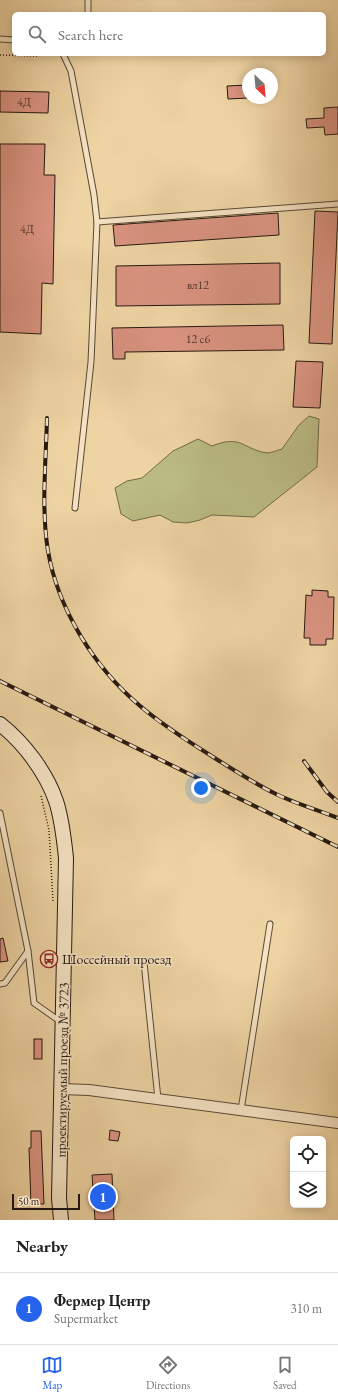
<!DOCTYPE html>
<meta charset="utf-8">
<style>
:root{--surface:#fff;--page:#f2f2f2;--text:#202124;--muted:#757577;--line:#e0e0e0;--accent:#2563eb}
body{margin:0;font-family:"EB Garamond",serif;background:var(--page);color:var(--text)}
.controls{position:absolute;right:12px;bottom:12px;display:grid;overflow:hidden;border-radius:6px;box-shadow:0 2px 10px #0003}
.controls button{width:36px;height:36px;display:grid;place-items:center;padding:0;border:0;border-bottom:1px solid var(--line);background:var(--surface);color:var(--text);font:20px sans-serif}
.compass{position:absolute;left:242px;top:68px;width:36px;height:36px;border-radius:50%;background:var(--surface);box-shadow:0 2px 10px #0003;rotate:154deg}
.scale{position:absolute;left:12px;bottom:10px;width:68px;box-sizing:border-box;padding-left:4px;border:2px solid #271911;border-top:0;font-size:11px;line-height:14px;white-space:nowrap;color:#271911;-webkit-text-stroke:3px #f4e2c3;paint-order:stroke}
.you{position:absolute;left:201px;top:788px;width:14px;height:14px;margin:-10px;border:3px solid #fff;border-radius:50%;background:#1a73e8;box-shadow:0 0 0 6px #1a73e833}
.badge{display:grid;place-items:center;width:26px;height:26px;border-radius:50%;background:var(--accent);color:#fff;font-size:13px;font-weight:700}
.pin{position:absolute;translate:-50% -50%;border:2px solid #fff;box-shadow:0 1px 4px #0006}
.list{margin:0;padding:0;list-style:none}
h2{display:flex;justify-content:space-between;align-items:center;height:52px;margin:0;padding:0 16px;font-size:17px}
h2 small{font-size:13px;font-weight:400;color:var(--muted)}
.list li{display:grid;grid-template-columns:26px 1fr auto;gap:12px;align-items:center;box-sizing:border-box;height:72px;padding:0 16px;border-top:1px solid var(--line)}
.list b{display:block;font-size:15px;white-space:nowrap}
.list p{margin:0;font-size:13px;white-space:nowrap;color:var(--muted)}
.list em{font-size:13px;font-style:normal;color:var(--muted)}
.icon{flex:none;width:22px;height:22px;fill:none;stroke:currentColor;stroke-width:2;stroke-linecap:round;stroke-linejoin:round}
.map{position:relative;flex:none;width:338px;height:1220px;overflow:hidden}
.search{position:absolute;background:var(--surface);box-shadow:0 2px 10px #0003;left:12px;right:12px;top:12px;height:44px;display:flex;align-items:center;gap:10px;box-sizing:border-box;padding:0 14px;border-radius:6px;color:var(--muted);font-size:15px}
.sheet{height:124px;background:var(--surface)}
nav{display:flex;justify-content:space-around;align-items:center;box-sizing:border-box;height:56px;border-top:1px solid var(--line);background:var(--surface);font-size:11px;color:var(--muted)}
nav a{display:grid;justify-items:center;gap:2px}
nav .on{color:var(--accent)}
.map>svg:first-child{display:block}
.green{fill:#bbbb83;stroke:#716a4a}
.building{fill:#da9381;stroke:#271911}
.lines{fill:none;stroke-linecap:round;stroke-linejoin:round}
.service-casing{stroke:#594836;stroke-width:7}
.minor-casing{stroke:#594836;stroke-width:12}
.secondary-casing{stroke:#271911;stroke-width:16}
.path{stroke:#271911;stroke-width:1.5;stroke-dasharray:1 2;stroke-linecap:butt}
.service{stroke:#f4e2c3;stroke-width:5}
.minor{stroke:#f4e2c3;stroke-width:10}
.secondary{stroke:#f4e2c3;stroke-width:14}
.rail-casing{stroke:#271911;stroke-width:4}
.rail{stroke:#f4e2c3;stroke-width:2.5;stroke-dasharray:8;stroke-linecap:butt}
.labels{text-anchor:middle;stroke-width:3;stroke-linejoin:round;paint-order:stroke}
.number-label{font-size:12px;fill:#54382d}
.poi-label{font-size:14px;fill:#271911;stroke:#f4e2c3;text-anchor:start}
.street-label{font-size:14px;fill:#271911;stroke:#f4e2c3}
</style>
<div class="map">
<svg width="338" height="1220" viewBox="0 0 338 1220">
<rect width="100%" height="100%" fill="#eed3a3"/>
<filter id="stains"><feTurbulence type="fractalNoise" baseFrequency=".005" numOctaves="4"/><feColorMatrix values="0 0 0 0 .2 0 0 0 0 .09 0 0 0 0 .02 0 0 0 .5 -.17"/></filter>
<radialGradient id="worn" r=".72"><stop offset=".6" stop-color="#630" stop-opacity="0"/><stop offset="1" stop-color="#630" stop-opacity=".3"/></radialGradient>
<path class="green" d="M309,416l10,3 -2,48 -63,50 -42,-2 -12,5 -13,3 -14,-1 -13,-7 -27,6 -12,-7 -6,-26 12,-7 15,-3 31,-27 25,-12 14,7c30,-12 30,3 55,7 4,0 11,-3 15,-4l17,-24z"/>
<g class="building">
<path d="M248,85v13l-20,1 -1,-13z"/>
<path d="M0,91l49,1 -1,21 -48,-1z"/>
<path d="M338,107v27l-13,1 -1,-8 -17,1 -1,-9 18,-1v-10z"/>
<path d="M0,144h45l-1,31h11l-2,109 -11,-1 -1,51 -41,-2z"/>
<path d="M315,211l23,1 -6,132 -23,-1z"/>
<path d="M278,213l1,22 -164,11 -2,-21z"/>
<path d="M280,263v41l-164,2v-40z"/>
<path d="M283,325l1,25 -159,2v7h-12l-1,-31z"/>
<path d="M296,361l27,1 -3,46 -27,-1z"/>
<path d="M312,590l16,1v6h6l-1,42h-7v6h-16v-7h-6l2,-43 6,1z"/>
<path d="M3,938l5,23 -8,1v-23z"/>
<rect x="34" y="1039" width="8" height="20"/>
<path d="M110,1130l10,2 -2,9 -9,-1z"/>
<path d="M31,1131h10l3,73h-13l-2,-56h2z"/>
<path d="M112,1174l2,46h-19l-3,-45z"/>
</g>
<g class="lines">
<defs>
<g id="service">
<path d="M88,0v14"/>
<path d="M0,39l14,1"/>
<path d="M63,54l8,17 23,124 3,27 -6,140 -16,146"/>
<path d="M97,222l241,-18"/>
<path d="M0,813l28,138 -23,32 -5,1"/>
<path d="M28,951l6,52 27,19"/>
<path d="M144,962l14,137"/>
<path d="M241,1110l29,-186"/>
</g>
<path id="minor" d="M62,1089l27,1 249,33"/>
<path id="secondary" d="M0,724c24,19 46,48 56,77 6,18 8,38 10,57l-7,340 2,22"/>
</defs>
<use href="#service" class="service-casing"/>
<use href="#minor" class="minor-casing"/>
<use href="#secondary" class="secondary-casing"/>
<g class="path">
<path d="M0,55l38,1 3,-2"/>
<path d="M41,796l8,34 4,71"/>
</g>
<use href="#service" class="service"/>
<use href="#minor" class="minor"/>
<use href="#secondary" class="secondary"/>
<defs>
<g id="rail">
<path d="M47,418c-1,43 -6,90 1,133 10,58 46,116 91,154 22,19 47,35 71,50 22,14 45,29 68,40 19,9 40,15 60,23"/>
<path d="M0,681l338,166"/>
<path d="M304,761l23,31 11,10"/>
</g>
</defs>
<use href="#rail" class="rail-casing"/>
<use href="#rail" class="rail"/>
</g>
<defs>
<symbol id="bus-ring" viewBox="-11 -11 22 22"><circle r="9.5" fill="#f4e2c3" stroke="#8f2418" stroke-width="1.5"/><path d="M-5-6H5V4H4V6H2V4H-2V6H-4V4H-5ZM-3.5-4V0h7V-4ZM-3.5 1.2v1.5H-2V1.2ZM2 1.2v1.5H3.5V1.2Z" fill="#8f2418"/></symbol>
</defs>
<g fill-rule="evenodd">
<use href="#bus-ring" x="39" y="949" width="20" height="20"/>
</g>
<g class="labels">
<g class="number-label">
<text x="24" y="106">4Д</text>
<text x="27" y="233">4Д</text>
<text x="198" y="289">вл12</text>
<text x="198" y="343">12 с6</text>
</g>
<g class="poi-label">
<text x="62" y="964">Шоссейный проезд</text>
</g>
<g class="street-label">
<text transform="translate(62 1070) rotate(-89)" y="5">проектируемый проезд № 3723</text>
</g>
</g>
<rect width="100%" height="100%" filter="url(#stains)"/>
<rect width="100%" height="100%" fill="url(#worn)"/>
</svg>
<div class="controls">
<button><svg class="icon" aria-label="locate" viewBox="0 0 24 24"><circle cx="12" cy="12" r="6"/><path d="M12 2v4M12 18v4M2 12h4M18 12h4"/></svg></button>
<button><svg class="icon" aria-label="layers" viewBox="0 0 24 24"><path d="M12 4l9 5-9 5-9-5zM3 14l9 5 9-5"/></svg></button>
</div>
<svg class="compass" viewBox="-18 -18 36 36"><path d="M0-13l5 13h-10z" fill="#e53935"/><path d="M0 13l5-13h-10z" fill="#757577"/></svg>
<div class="scale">50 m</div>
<div class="you"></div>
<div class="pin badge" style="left:103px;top:1197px">1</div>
<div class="search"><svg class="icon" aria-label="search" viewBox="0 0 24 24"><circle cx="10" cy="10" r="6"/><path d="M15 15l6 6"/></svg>Search here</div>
</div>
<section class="sheet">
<h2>Nearby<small></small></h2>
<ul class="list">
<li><span class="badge">1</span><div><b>Фермер Центр</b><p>Supermarket</p></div><em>310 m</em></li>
</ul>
</section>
<nav>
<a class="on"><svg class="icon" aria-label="map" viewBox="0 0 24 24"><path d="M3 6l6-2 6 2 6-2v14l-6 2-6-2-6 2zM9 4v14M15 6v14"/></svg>Map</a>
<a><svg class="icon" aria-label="directions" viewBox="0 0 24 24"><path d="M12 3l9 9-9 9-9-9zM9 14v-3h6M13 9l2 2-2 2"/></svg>Directions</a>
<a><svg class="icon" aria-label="saved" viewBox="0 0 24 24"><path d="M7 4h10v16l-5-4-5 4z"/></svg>Saved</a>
</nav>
